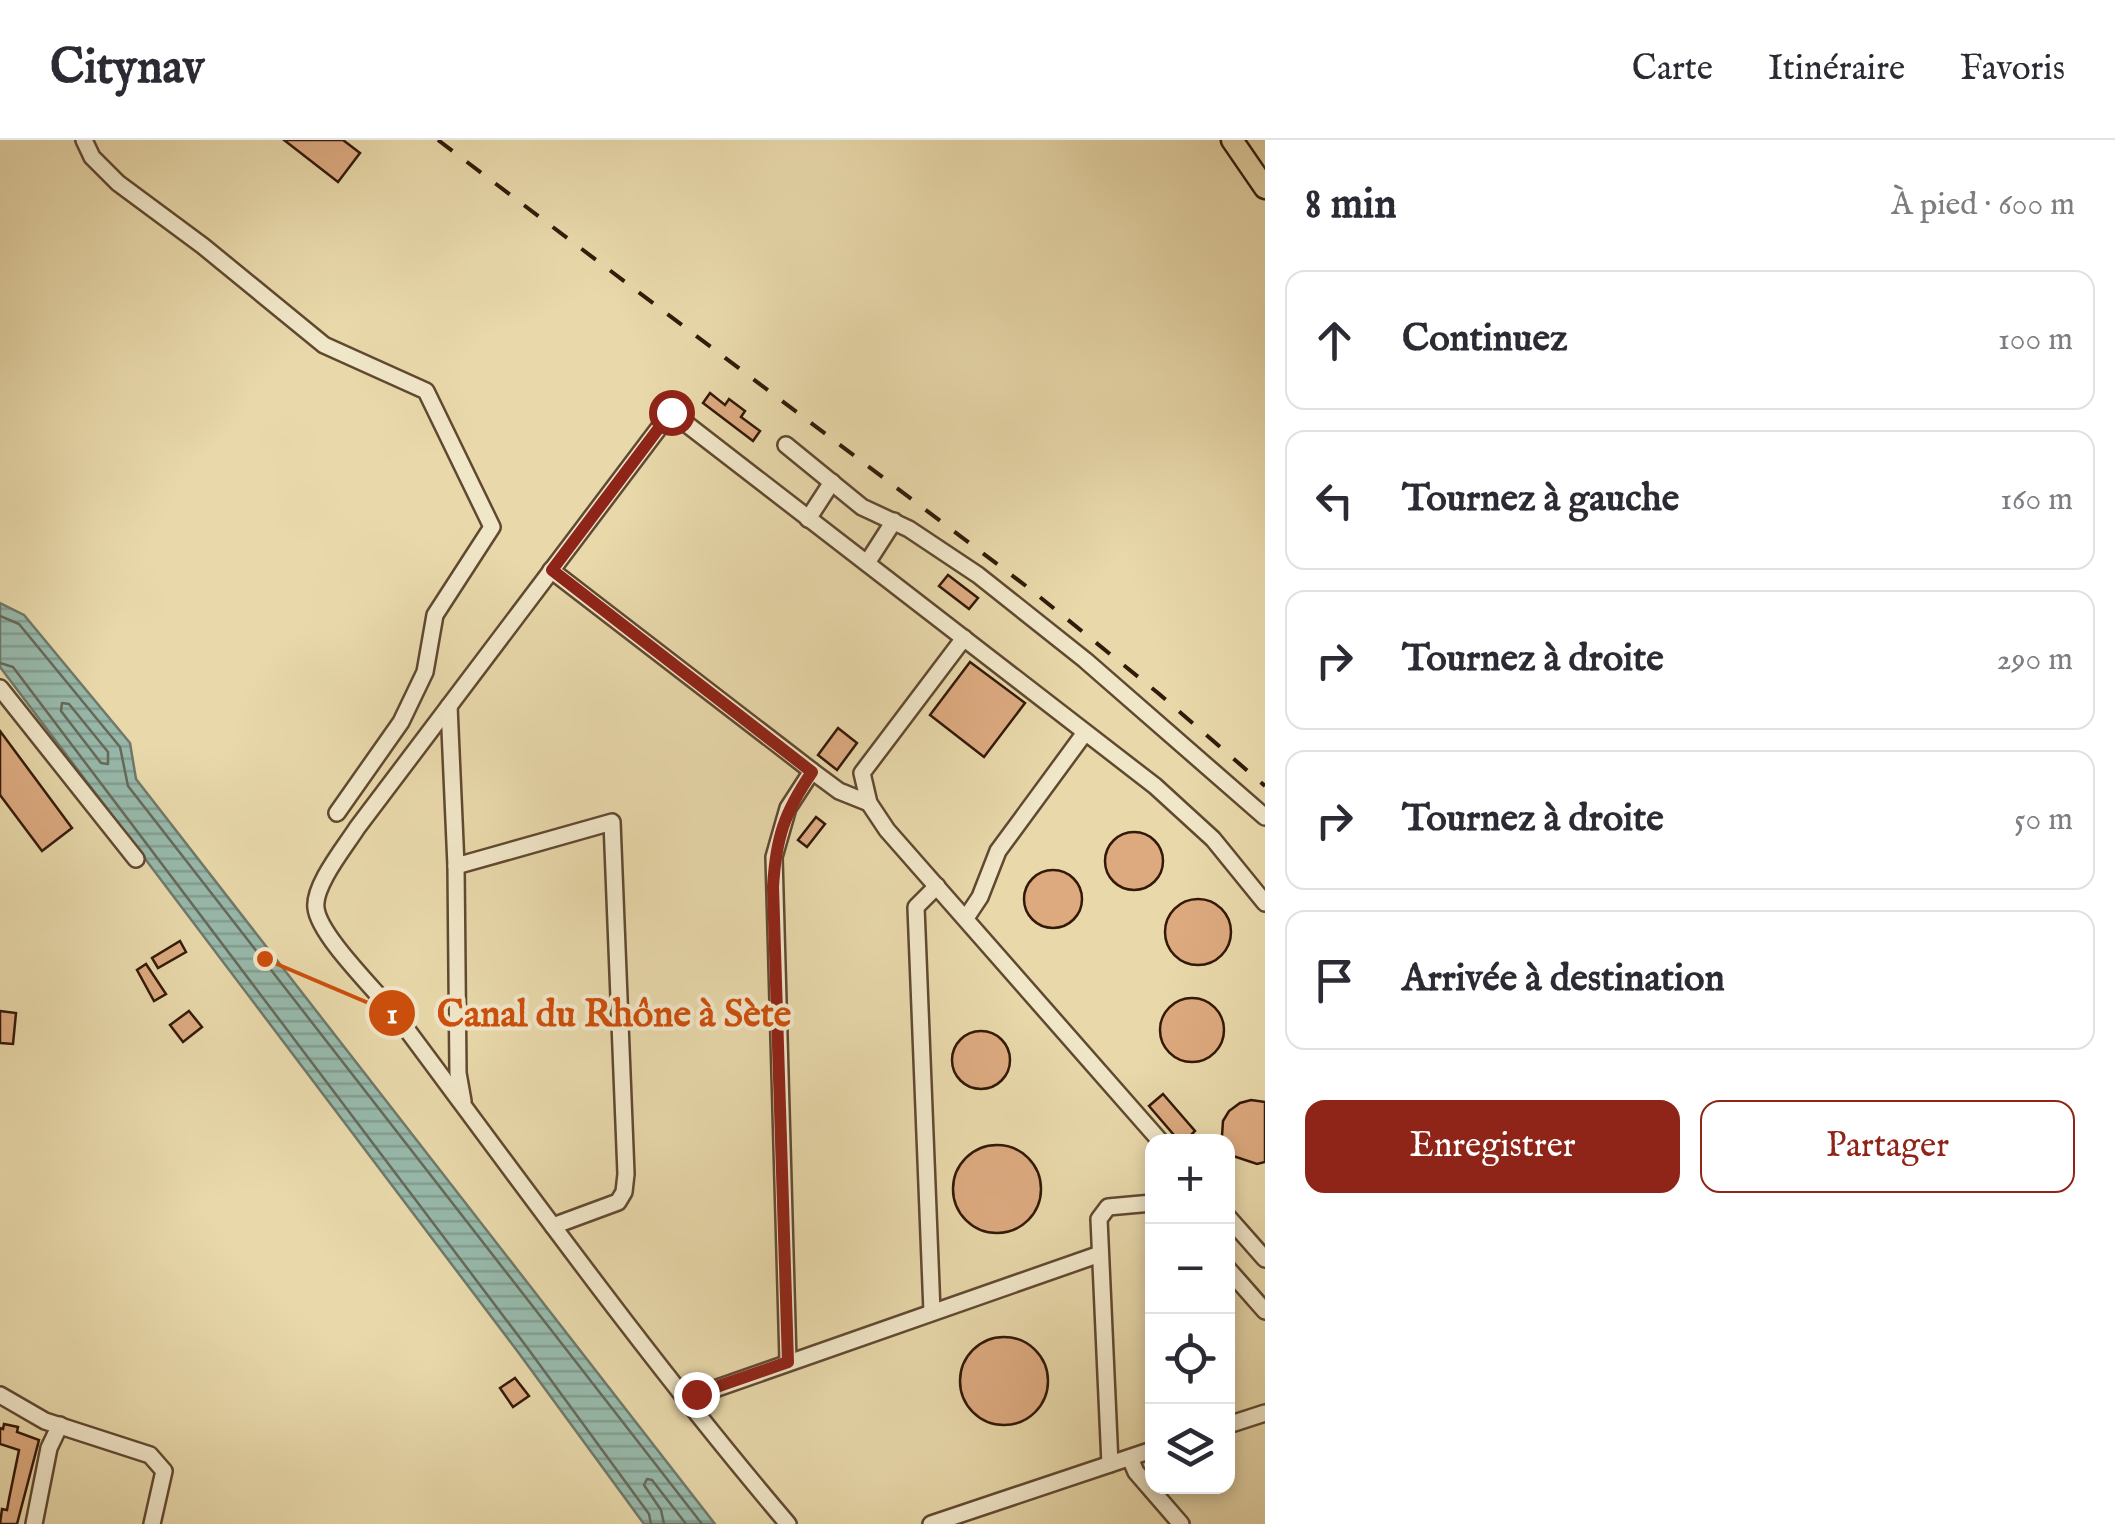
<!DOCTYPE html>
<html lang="fr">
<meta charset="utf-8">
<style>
:root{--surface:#fff;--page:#f7f7f7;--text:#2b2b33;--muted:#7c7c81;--line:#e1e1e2;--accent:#8f2418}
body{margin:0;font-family:"IM FELL English",serif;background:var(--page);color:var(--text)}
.controls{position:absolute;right:30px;bottom:30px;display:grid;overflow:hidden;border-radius:20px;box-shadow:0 5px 15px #0003}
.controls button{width:90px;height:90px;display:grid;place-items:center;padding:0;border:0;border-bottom:2px solid var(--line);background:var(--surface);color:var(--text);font:50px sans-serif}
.stop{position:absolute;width:30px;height:30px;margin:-22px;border:8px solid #8f2418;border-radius:50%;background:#fff}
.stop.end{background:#8f2418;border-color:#fff;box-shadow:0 2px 10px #0008}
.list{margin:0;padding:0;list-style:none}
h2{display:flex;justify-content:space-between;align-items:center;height:130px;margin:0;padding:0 40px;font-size:42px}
h2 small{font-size:32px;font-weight:400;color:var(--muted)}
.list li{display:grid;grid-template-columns:65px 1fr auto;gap:30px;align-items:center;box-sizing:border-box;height:140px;margin:0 20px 20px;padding:0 20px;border:2px solid var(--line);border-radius:20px}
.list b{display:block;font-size:38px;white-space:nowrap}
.list em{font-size:32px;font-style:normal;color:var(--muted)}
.actions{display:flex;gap:20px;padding:30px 40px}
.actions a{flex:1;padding:22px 0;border:2px solid var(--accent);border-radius:20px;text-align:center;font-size:35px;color:var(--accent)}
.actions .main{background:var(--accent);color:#fff}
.icon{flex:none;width:55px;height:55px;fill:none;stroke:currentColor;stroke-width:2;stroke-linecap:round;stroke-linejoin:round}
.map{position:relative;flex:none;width:1265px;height:1384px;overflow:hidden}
header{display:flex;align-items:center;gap:60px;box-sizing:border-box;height:140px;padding:0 50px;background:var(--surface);border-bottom:2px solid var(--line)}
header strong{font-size:48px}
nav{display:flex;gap:55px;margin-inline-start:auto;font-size:35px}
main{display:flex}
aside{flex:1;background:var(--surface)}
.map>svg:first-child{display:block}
.water{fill:url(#water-rules);stroke:#6f796a;stroke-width:2.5}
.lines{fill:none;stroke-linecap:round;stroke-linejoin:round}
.shore{stroke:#65695a;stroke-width:2.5}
.building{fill:#ddaa80;stroke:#331909;stroke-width:2.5}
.minor-casing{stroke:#604931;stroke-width:20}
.major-casing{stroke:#331909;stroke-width:25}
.minor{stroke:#f0e6c8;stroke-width:15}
.major{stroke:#e8d8aa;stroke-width:20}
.rail{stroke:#331909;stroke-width:4;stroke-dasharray:18 18;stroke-linecap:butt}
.route{stroke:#8f2418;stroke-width:12}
.leader{fill:none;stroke:#cd4f0c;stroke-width:4}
.callout-dot{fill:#cd4f0c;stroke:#f0e6c8;stroke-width:4}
.mark-label{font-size:30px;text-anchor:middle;font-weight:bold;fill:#fff}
.callout-label{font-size:38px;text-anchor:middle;font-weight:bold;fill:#cd4f0c;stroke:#f0e6c8;stroke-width:8;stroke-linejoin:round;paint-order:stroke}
</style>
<header>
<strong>Citynav</strong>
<nav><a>Carte</a><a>Itinéraire</a><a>Favoris</a></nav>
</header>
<main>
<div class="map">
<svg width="1265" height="1384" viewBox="0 0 1265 1384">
<defs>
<pattern id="water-rules" width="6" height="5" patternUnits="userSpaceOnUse" patternTransform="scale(2.5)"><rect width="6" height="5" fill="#97b9ab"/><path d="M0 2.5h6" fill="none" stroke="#839e92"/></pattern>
</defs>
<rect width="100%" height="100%" fill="#e8d8aa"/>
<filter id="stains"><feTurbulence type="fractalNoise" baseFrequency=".002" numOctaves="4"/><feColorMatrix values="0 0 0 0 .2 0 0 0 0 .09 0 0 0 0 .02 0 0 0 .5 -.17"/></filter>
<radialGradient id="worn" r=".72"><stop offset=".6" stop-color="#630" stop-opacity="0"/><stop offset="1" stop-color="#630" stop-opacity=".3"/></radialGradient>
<path class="water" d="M0,463l24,12 106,128 6,36 579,745h-71l-126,-172 -518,-685z"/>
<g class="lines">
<g class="shore">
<path d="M0,476l19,8 101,123 8,39 574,738"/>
<path d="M0,523l13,4 513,679 123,168 2,10"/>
<path d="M62,563l7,1 39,48v12l-7,-1 -40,-52z"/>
<path d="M664,1384l-3,-14 -17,-25 3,-6 5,1 34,44"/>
</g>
</g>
<g class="building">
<path d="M284,0h59l17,13 -22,29z"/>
<path d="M710,253l15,12 4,-6 16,12 -4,6 19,14 -7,10 -50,-38z"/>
<path d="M948,435l30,23 -9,11 -30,-23z"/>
<path d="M970,522l55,41 -41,54 -54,-42z"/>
<path d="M838,588l19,15 -20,27 -19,-15z"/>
<path d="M0,591l72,97 -30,23 -42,-56z"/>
<path d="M816,677l9,7 -18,23 -9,-7z"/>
<circle cx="1134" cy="721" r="29"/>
<circle cx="1053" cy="759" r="29"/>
<circle cx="1198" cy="792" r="33"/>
<path d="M180,801l6,11 -28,16 -6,-10z"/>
<path d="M146,824l20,30 -12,7 -17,-31z"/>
<circle cx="1192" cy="890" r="32"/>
<path d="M0,871l16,2 -3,31 -13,-1z"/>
<path d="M189,871l13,16 -19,15 -13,-17z"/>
<circle cx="981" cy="920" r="29"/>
<path d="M1163,954l32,37 -11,11h-4l-31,-36z"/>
<path d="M1251,960l14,2v60l-8,2 -24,-8 -11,-20 1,-15 6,-10 11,-8z"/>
<circle cx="997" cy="1049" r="44"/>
<circle cx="1004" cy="1241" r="44"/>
<path d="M515,1238l14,18 -16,11 -13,-19z"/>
<path d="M4,1284l14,3 -1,5 22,8 -22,84h-17l2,-15 5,1 2,-11 10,-49 -19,-6v-16l3,1z"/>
</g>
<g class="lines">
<defs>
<g id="minor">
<path d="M84,0l8,17 26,26 85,63 121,99 102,46 66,136 -57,88 -10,57 -24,50 -64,91"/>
<path d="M786,305l76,62 47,22 69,46 107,85 180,157"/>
<path d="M808,379l24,-37"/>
<path d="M867,423l27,-42"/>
<path d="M551,430l261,201"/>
<path d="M964,498l-102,135 7,30 18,27 274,312"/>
<path d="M0,548l136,171"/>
<path d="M449,566l7,160 2,207 5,28"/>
<path d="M456,726l156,-44 14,352 -2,18 -6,10 -65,24"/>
<path d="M966,778l14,-21 18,-46 86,-117"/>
<path d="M1228,1077l37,42"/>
<path d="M1228,1129l37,42"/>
<path d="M932,1172l-16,-405 21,-21"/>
<path d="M788,1221l-14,-504 14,-49 24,-37 27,20 30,12"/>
<path d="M0,1255l45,26 105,34 14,16 -12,53"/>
<path d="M686,1259l414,-145"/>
<path d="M1228,1285l37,-12"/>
<path d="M1130,1318l6,14 45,52"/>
<path d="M1110,1324l-11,-245 9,-12 44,-4"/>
<path d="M34,1384l15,-76 11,-23"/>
<path d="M788,1384c-137,-161 -260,-332 -386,-501 -20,-27 -83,-86 -86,-115 -3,-22 29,-61 41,-80l314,-416 484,374 58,53 52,64"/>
<path d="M931,1384l221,-74"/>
</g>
<path id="major" d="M1232,0l33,48"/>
</defs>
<use href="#minor" class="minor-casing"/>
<use href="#major" class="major-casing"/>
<use href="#minor" class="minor"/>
<use href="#major" class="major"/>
<path class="rail" d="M438,0l592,449 128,104 107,93"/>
</g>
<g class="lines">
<path class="route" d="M671,272l-119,158 260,202c-28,41 -36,66 -39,115l15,475 -92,32"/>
</g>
<path class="leader" d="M265 819L392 873"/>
<g class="callout-dot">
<circle cx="265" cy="819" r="10"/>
<circle cx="392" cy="873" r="25"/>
</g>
<g class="mark-label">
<text x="392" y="883">1</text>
</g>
<g class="callout-label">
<text x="614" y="886">Canal du Rhône à Sète</text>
</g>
<rect width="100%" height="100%" filter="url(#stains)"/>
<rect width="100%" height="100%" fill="url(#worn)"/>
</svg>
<div class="controls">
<button>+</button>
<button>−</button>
<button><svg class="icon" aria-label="locate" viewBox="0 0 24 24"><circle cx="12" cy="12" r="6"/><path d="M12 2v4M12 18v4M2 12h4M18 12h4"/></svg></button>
<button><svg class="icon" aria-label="layers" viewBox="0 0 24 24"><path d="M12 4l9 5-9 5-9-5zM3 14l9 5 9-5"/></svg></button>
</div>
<div class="stop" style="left:671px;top:272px"></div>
<div class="stop end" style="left:696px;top:1254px"></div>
</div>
<aside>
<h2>8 min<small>À pied · 600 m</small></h2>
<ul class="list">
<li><svg class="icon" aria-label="ahead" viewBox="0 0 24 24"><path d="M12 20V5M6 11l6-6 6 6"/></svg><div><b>Continuez</b></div><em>100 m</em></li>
<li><svg class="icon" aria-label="left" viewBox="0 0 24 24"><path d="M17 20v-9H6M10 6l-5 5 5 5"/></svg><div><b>Tournez à gauche</b></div><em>160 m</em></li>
<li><svg class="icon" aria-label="right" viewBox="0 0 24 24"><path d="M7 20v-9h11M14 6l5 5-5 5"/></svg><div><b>Tournez à droite</b></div><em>290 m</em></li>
<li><svg class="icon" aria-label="right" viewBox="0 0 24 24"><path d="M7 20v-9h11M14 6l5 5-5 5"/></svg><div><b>Tournez à droite</b></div><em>50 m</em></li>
<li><svg class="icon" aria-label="arrive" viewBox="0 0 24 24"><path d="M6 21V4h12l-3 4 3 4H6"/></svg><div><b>Arrivée à destination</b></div></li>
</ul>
<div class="actions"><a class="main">Enregistrer</a><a>Partager</a></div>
</aside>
</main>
